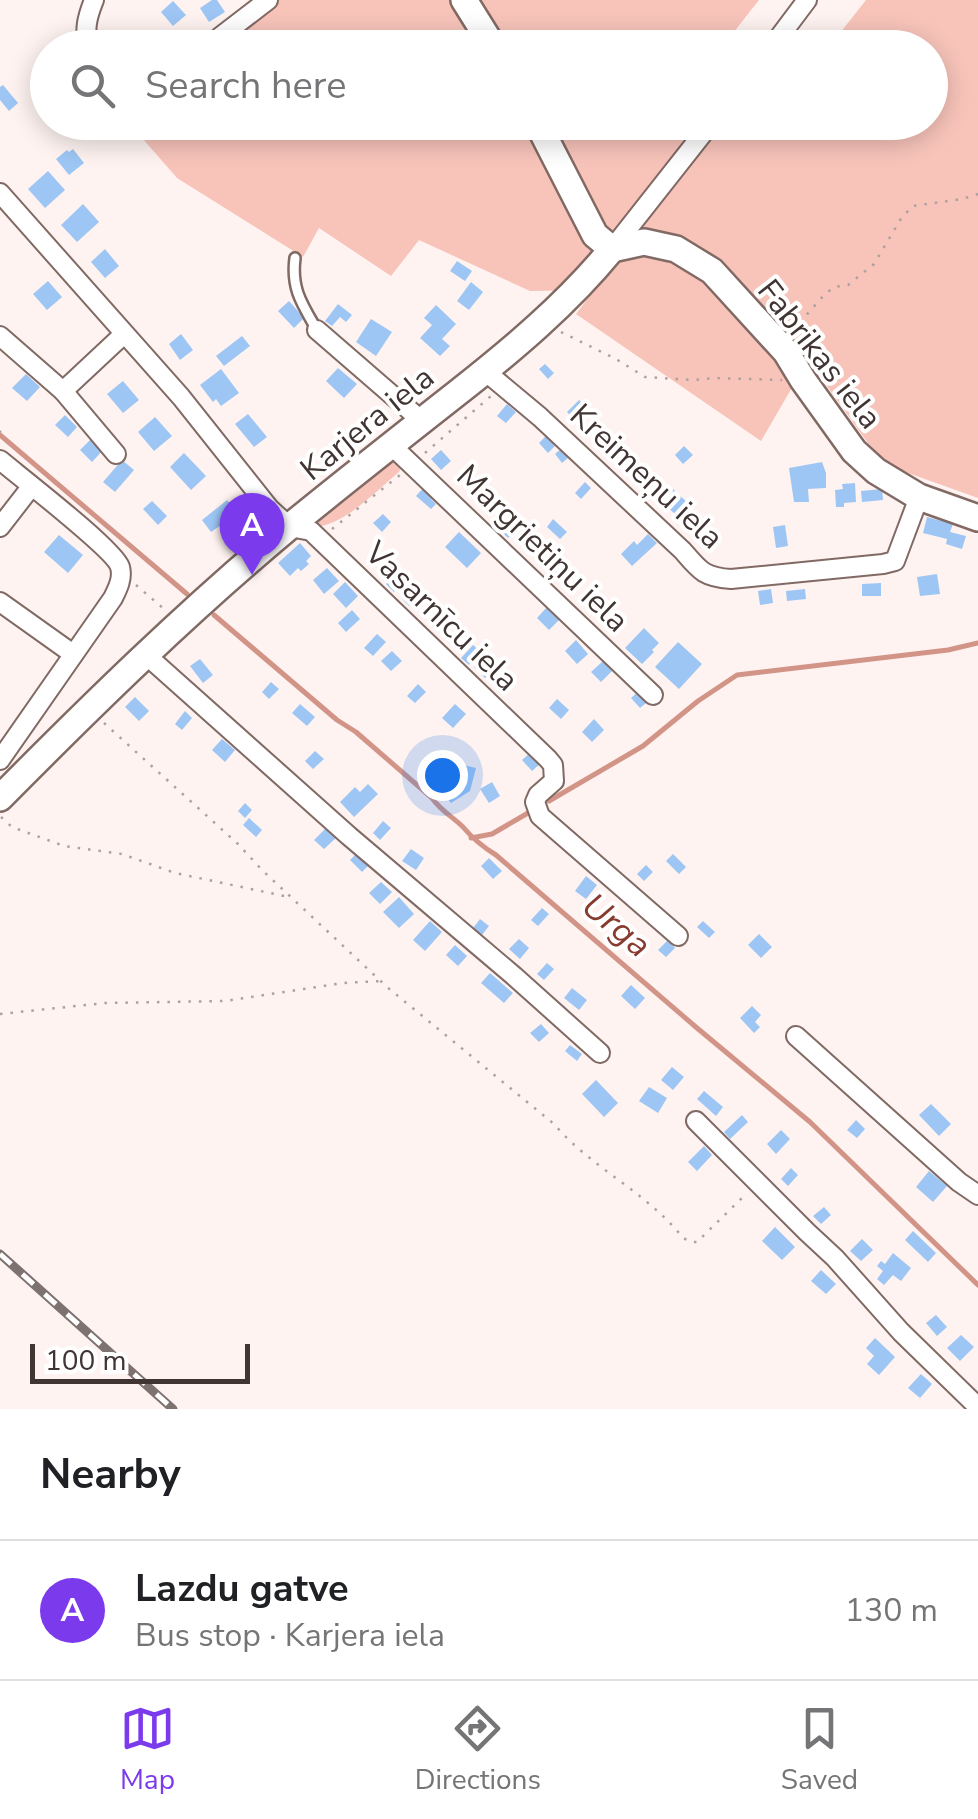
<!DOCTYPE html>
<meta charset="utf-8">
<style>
:root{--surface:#fff;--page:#f2f2f2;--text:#202124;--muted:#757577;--line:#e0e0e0;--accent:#7c3aed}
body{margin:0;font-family:"Nunito Sans",sans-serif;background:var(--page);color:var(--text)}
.scale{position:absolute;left:30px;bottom:25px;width:220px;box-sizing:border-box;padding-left:10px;border:5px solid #403533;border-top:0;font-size:28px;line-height:35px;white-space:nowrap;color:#403533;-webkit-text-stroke:8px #fff;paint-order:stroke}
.you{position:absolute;left:442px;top:775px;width:35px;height:35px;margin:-25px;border:8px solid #fff;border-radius:50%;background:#1a73e8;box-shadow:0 0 0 15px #1a73e833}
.badge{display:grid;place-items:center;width:65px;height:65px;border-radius:50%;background:var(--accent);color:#fff;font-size:32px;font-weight:700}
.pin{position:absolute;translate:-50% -82px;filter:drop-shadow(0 2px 5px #0008)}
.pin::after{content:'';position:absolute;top:52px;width:35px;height:30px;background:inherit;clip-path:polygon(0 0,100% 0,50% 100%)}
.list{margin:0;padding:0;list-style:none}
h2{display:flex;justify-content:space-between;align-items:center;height:130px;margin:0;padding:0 40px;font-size:42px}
h2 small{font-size:32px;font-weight:400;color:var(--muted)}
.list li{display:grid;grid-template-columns:65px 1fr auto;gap:30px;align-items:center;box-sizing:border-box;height:140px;padding:0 40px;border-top:2px solid var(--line)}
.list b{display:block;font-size:38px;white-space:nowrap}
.list p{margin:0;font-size:32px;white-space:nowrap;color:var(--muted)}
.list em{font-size:32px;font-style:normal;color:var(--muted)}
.icon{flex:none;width:55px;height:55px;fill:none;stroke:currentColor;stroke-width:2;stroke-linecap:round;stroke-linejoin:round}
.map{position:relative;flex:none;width:978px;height:1409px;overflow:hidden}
.search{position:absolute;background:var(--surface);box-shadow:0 5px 25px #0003;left:30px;right:30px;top:30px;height:110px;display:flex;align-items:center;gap:25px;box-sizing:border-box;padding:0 35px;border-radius:55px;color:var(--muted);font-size:38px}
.sheet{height:270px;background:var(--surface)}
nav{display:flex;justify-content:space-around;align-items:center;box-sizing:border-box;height:140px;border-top:2px solid var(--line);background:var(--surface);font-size:28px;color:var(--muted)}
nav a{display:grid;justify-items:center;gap:5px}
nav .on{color:var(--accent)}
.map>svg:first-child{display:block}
.green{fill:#f8c4ba}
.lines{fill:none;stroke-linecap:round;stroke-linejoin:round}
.stream{stroke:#d39488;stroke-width:5}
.building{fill:#9dc6f4}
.lane-casing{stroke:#816964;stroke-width:14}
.street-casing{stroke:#816964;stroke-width:22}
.secondary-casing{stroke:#816964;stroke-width:30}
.path{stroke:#aca19e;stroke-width:2.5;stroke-dasharray:2.5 8;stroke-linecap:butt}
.lane{stroke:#fff;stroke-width:9}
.street{stroke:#fff;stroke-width:18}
.secondary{stroke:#fff;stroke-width:25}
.rail-casing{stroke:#7d726f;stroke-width:9}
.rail{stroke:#fff;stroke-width:5;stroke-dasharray:15;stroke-linecap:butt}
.labels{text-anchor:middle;stroke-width:8;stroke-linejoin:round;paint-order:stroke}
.street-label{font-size:32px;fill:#403533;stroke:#fff}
.water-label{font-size:35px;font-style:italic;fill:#873a2d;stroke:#fff}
</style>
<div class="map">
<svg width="978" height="1409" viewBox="0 0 978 1409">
<rect width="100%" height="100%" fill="#fef3f0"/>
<g class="green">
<path d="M256,0h203l5,11 15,-11h280l-37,47 -505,1 -2,-18z"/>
<path d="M866,0h112v498l-95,-34 -75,-104 -47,81 -185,-127 18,-24 -64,1 -111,-51 -28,36 -72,-48 -16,29 -126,-79 -48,-55 801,-1v-74l-101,-1z"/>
<path d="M391,456l11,9 -3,7c-22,18 -56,55 -86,55l-2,-8z"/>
</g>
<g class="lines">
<g class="stream">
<path d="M0,435l187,159"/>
<path d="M214,615l123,105 19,12 76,66c9,13 21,19 31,29 10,12 20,20 33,28l201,173 113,94 168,163"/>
<path d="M549,801l94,-55 55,-45 39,-26 211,-25 30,-7"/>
<path d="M471,838l21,-4 36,-21"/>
</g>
</g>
<g class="building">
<path d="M212,0h5l8,12 -16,10 -9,-14z"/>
<path d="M173,1l13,14 -13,11 -12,-14z"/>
<path d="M3,85l15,18 -9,8 -9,-11v-13z"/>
<path d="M73,149l11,14 -15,12 -13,-16 11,-9 2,2z"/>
<path d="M48,171l17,19 -20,18 -17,-19z"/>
<path d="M83,204l16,18 -22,20 -16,-17z"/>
<path d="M105,249l14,17 -14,12 -14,-16z"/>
<path d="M457,261l15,10 -7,10 -15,-10z"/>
<path d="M48,281l14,16 -15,13 -14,-16z"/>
<path d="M471,282l12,10 -14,18 -12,-9z"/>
<path d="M289,301l15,17 -10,10 -16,-17z"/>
<path d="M338,304l14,11 -6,7 -6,-5 -8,9 -7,-5z"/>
<path d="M436,305l20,19 -14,15 8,7 -10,10 -20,-18 12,-13 -8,-7z"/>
<path d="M371,319l21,13 -16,24 -20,-14z"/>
<path d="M181,334l12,16 -13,10 -11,-16z"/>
<path d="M242,336l8,10 -26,20 -8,-10z"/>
<path d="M545,364l9,9 -6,6 -9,-10z"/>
<path d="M338,368l19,16 -13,14 -18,-17z"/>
<path d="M221,369l18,24 -18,13 -5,-7 -3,3 -13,-17z"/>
<path d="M26,374l14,13 -13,14 -15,-13z"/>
<path d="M123,381l16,19 -16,13 -16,-19z"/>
<path d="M579,400l9,9 -12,12 -9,-9z"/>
<path d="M507,404l9,8 -10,11 -9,-7z"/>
<path d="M248,414l19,23 -13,10 -19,-23z"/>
<path d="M65,415l12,12 -9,10 -13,-12z"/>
<path d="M155,417l17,19 -18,15 -16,-19z"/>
<path d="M546,436l9,10 -7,7 -9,-10z"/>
<path d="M92,438l12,11 -12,13 -12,-12z"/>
<path d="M684,446l9,9 -10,9 -8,-9z"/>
<path d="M562,448l7,9 -7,6 -7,-9z"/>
<path d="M441,450l10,11 -10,9 -10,-11z"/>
<path d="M184,453l22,23 -15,14 -21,-23z"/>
<path d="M122,460l12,10 -19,22 -12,-10z"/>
<path d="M822,462l4,11v15l-18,1 1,13h-15l-5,-34z"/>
<path d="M645,472l8,8 -9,10 -9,-8z"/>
<path d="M476,476l19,18 -12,12 -18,-19z"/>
<path d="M585,482l6,6 -10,11 -6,-6z"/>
<path d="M855,483l1,19 -12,1v4h-8l-1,-17 8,-1 -1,-5z"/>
<path d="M425,486l10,9 -4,4 5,5 -5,5 -15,-13z"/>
<path d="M673,489l19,18 -11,12 -20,-17z"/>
<path d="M882,489l1,11 -21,2 -1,-11z"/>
<path d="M227,500l13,16 -13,11 -3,-4 -13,9 -9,-12z"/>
<path d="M152,501l15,15 -9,9 -15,-16z"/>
<path d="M383,514l8,8 -9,10 -9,-9z"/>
<path d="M501,515l15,15 -8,8 -15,-15z"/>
<path d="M927,517l26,7 -3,8 16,4 -4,13 -16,-5 1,-5 -24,-6z"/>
<path d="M553,519l14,13 -7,7 -13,-12z"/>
<path d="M785,525l3,21 -12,2 -3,-21z"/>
<path d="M459,532l22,21 -14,15 -22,-21z"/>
<path d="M648,534l9,9 -25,23 -11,-12 13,-13 3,4z"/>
<path d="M59,535l24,20 -15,18 -24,-21z"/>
<path d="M300,543l11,13 -5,5 3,3 -8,7 -3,-3 -8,8 -12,-13z"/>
<path d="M561,557l14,16 -11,9 -14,-15z"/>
<path d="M327,568l12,13 -15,13 -11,-14z"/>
<path d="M399,570l8,7 -13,15 -8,-8z"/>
<path d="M937,574l3,20 -20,2 -3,-19z"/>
<path d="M345,582l13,14 -12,12 -13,-14z"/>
<path d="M881,583v13h-19v-12z"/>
<path d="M414,586l8,7 -13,13 -7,-7z"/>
<path d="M771,589l2,14 -13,2 -2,-14z"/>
<path d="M805,589l1,10 -19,2 -1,-10z"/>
<path d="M547,607l13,12 -11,11 -12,-12z"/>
<path d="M352,610l8,9 -14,13 -8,-9z"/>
<path d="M644,628l15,15 -7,7 2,2 -12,12 -17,-16z"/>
<path d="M377,634l9,8 -13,14 -9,-8z"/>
<path d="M576,640l12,14 -11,10 -12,-13z"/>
<path d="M678,642l24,22 -23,25 -24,-22z"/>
<path d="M473,645l8,7 -12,13 -8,-7z"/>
<path d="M392,651l10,10 -11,10 -10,-10z"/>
<path d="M200,659l13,16 -10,8 -13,-17z"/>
<path d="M483,659l11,11 -9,8 -11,-11z"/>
<path d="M603,661l9,10 -11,11 -10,-10z"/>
<path d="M271,682l8,7 -10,10 -7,-7z"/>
<path d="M418,684l8,8 -11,11 -8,-7z"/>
<path d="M641,689l10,10 -11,9 -9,-10z"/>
<path d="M135,697l14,14 -10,10 -14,-14z"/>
<path d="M557,699l12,11 -8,9 -12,-11z"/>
<path d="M300,704l15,13 -8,9 -15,-13z"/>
<path d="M455,704l11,10 -13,14 -11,-10z"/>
<path d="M185,711l7,7 -10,12 -7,-6z"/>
<path d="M594,719l10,11 -12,12 -10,-10z"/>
<path d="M222,739l13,11 -10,12 -13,-12z"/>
<path d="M315,751l9,8 -11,10 -8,-8z"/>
<path d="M531,752l10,11 -9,8 -10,-11z"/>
<path d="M447,761l29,7 -6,23 -19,12 -11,-15z"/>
<path d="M492,782l8,14 -11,7 -9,-14z"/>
<path d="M368,784l10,10 -24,23 -14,-15 15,-15 5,5z"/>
<path d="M245,803l7,7 -7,8 -7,-7z"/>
<path d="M249,818l13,12 -6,7 -13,-12z"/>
<path d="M383,821l8,7 -11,12 -7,-7z"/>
<path d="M327,827l10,10 -13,12 -10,-9z"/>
<path d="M411,849l13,9 -8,12 -14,-9z"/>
<path d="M358,852l12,12 -8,8 -12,-12z"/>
<path d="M673,854l13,13 -7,7 -13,-13z"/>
<path d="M489,858l13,13 -9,8 -12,-13z"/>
<path d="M646,865l7,7 -9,9 -7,-7z"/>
<path d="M586,876l11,9 -11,14 -11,-8z"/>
<path d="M381,882l11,10 -12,12 -11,-11z"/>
<path d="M399,897l15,17 -15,14 -16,-16z"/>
<path d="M542,908l7,6 -11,12 -7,-6z"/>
<path d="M480,919l9,7 -7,9 -9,-7z"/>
<path d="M430,921l12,11 -17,19 -12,-11z"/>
<path d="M703,921l12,11 -6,6 -12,-11z"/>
<path d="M759,934l13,13 -11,11 -13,-13z"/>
<path d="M519,939l10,9 -9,11 -11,-10z"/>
<path d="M668,940l7,8 -9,9 -8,-7z"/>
<path d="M455,945l12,11 -9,10 -12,-11z"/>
<path d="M547,963l7,6 -10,11 -7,-6z"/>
<path d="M490,973l23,20 -9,10 -23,-20z"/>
<path d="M631,985l14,13 -10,11 -14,-13z"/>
<path d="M572,988l15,12 -8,10 -15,-12z"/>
<path d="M752,1006l9,9 -6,7 5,5 -6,6 -14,-15z"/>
<path d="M541,1024l8,9 -10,9 -9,-9z"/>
<path d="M570,1045l12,9 -5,7 -12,-10z"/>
<path d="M672,1067l12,10 -11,13 -12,-10z"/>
<path d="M596,1080l22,23 -14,14 -22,-23z"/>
<path d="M649,1087l18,11 -9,15 -19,-12z"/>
<path d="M704,1091l19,16 -7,9 -19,-17z"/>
<path d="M931,1104l20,20 -12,12 -20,-21z"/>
<path d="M742,1115l6,7 -18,17 -6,-7z"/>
<path d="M856,1120l9,9 -8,9 -10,-8z"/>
<path d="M781,1130l9,9 -14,15 -9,-10z"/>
<path d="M704,1146l8,9 -15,16 -9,-9z"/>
<path d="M791,1168l7,7 -10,11 -7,-7z"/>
<path d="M929,1171l18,15 -14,16 -17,-15z"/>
<path d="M824,1207l7,8 -10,9 -8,-8z"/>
<path d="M775,1227l20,20 -13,13 -20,-19z"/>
<path d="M913,1231l23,22 -8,9 -23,-22z"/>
<path d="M862,1239l11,11 -12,11 -11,-10z"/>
<path d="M893,1253l18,15 -10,13 -8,-6 -9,10 -7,-6 6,-8 -6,-5 4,-5 4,3z"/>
<path d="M821,1270l15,14 -10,10 -15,-13z"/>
<path d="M936,1315l11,12 -10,9 -11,-13z"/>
<path d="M961,1335l13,12 -14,14 -13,-13z"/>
<path d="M875,1338l20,19 -16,18 -12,-11 7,-8 -8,-8z"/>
<path d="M921,1374l11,10 -12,14 -12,-10z"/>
</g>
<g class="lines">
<defs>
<path id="lane" d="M295,258c-4,31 7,46 22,72"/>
<g id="street">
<path d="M220,37l48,-37"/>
<path d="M91,48c-9,-15 -3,-33 3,-48"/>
<path d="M771,48l36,-48"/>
<path d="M0,193l181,204 89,112 20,18 21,4 237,228 5,6 1,16 -16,14 -3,7 5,14 138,120"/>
<path d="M612,249l100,-127"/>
<path d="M317,330l105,91"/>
<path d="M0,336l63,55 53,63"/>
<path d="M485,371l55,46 143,134c17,20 21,26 48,28l152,-15 12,-3 24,-64"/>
<path d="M63,391l61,-57"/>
<path d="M391,445l262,250"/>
<path d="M0,460c19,16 115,90 120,107 3,11 -2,21 -7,31l-113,162"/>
<path d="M0,527l31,-40"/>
<path d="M0,602l73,52"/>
<path d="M145,654l204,182 165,140 86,77"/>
<path d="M796,1036l163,146 19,13"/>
<path d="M696,1121l111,111 28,26 66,74 77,75"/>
</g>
<g id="secondary">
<path d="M464,0l30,48"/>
<path d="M537,122l58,113 17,14"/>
<path d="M612,249l32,-7 32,7 36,22 74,81 17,28 51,71 22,20 43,26 59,21"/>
<path d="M0,798c93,-94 187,-186 289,-271 55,-45 111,-89 167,-133 56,-44 111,-90 156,-145"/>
</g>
</defs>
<use href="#lane" class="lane-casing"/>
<use href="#street" class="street-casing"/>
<use href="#secondary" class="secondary-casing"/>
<g class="path">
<path d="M789,324l13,-4 22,-25 10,-8 14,-2 26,-21 28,-47 11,-11 49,-7 16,-5"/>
<path d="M561,332l55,27 29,18 48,3 21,-2 68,2"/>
<path d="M0,432l1,-1"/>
<path d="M425,453l66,-57"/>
<path d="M332,529l68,-54"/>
<path d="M136,585l28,24"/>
<path d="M104,723l134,121 24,26 125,117 167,137c37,44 93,68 129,114l9,4h5l47,-46"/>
<path d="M1,817l11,10 52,19 58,8 53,19 114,24"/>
<path d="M0,1014l105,-11 120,-2 118,-18 38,-2"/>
</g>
<use href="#lane" class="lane"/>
<use href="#street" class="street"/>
<use href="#secondary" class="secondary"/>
<defs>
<path id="rail" d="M0,1254l173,155"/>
</defs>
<use href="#rail" class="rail-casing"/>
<use href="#rail" class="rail"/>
</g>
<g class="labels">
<g class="street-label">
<text transform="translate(820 354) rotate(52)" y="11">Fabrikas iela</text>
<text transform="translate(367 423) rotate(-39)" y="11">Karjera iela</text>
<text transform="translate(647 476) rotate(43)" y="11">Kreimeņu iela</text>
<text transform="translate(543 548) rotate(44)" y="11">Margrietiņu iela</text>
<text transform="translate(442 616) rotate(44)" y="11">Vasarnīcu iela</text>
</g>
<g class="water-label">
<text transform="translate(617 925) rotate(40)" y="12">Urga</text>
</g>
</g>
</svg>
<div class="scale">100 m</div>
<div class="you"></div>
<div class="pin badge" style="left:252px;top:575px">A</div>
<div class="search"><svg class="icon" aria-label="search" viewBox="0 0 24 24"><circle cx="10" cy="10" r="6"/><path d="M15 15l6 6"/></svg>Search here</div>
</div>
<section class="sheet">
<h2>Nearby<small></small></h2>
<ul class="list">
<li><span class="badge">A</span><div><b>Lazdu gatve</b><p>Bus stop · Karjera iela</p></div><em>130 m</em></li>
</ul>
</section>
<nav>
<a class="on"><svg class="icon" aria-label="map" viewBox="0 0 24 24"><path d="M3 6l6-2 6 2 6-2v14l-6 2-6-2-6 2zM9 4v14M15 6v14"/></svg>Map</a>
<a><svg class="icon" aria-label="directions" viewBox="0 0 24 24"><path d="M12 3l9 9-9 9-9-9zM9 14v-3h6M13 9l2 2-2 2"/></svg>Directions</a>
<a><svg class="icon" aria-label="saved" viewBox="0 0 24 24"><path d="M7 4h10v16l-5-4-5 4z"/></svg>Saved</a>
</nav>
